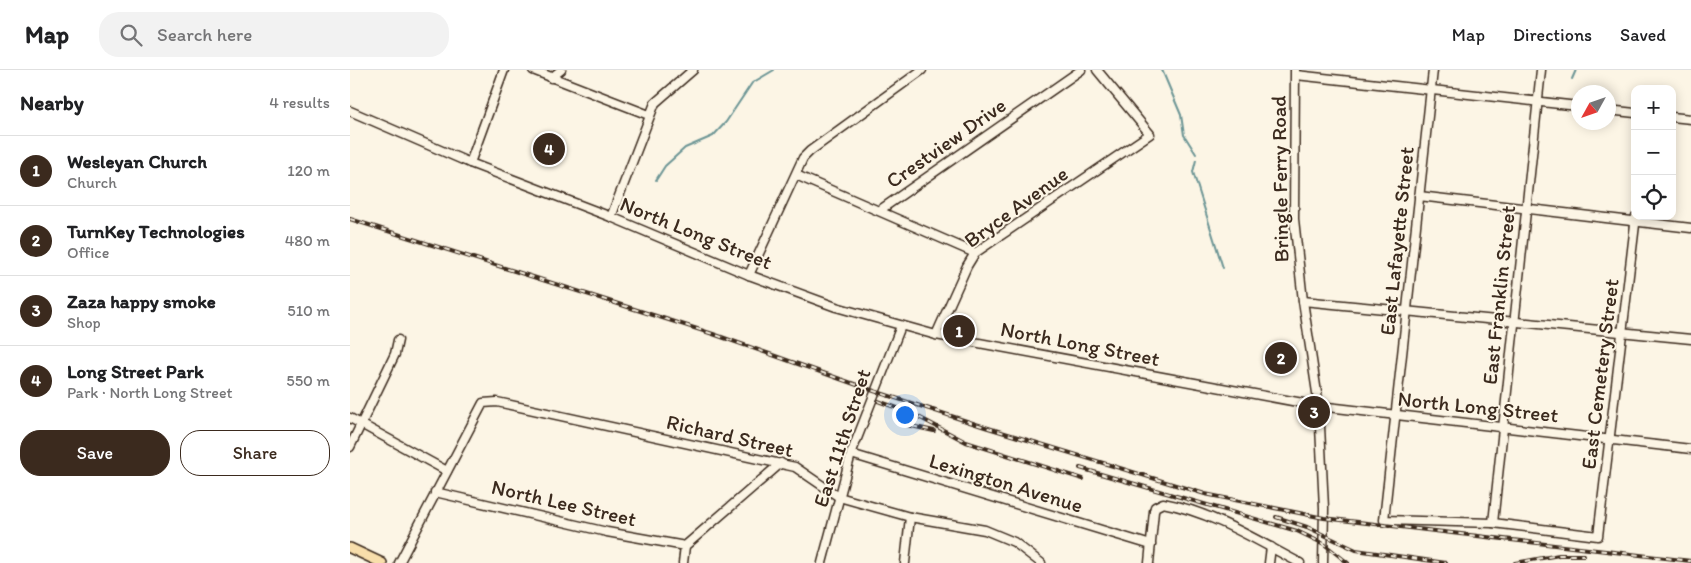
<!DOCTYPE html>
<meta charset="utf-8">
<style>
:root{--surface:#fff;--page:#f2f2f2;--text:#202124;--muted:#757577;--line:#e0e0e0;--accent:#3b2a1e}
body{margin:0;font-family:Itim,sans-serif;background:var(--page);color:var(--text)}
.controls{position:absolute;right:15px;top:15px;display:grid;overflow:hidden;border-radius:10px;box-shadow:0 2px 12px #0003}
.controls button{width:45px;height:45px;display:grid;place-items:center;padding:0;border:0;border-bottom:1px solid var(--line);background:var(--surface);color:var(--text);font:25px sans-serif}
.compass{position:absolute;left:1221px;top:15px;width:45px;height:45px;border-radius:50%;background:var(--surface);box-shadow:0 2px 12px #0003;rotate:230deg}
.you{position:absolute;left:554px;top:344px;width:18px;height:18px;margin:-12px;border:4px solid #fff;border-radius:50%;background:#1a73e8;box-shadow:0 0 0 8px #1a73e833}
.badge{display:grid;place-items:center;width:32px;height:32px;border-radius:50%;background:var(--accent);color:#fff;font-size:16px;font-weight:700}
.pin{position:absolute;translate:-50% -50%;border:2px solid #fff;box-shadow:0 1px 5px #0006}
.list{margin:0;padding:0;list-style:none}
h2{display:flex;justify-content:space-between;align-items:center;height:65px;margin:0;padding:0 20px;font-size:21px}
h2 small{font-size:16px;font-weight:400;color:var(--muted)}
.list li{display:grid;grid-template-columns:32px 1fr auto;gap:15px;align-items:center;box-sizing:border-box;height:70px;padding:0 20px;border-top:1px solid var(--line)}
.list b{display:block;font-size:19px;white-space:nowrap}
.list p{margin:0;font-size:16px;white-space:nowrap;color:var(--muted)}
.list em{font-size:16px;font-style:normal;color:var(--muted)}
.actions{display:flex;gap:10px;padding:15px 20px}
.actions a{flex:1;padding:11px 0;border:1px solid var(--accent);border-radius:20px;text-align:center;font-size:18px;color:var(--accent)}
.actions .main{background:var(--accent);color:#fff}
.icon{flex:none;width:28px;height:28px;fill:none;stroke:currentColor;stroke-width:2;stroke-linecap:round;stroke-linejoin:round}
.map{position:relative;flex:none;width:1341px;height:493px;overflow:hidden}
header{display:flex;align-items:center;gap:30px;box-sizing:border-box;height:70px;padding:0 25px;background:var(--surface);border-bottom:1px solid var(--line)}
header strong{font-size:24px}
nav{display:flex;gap:28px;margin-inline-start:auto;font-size:18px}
.search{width:350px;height:45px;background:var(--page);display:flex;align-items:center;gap:12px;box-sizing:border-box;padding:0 18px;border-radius:20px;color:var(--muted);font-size:19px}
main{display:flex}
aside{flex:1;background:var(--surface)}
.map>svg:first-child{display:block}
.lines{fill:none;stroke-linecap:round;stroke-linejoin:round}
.stream{stroke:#6c9595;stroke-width:2}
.minor-casing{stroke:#3b2a1e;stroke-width:11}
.major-casing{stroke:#3b2a1e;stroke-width:12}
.minor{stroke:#fcf5e5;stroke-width:8}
.major{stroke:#f8deab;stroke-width:9}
.rail-casing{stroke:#3b2a1e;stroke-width:4}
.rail{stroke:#fcf5e5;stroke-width:2;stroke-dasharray:5.5;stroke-linecap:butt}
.labels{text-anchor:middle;stroke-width:4;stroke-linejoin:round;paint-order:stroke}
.street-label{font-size:21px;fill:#3b2a1e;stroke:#fcf5e5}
</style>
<header>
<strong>Map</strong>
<div class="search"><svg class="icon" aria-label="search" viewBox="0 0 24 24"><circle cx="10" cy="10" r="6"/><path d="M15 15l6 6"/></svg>Search here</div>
<nav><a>Map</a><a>Directions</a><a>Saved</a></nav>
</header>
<main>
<aside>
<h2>Nearby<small>4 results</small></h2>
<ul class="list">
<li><span class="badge">1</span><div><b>Wesleyan Church</b><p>Church</p></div><em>120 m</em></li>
<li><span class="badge">2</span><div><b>TurnKey Technologies</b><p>Office</p></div><em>480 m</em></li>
<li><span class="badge">3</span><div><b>Zaza happy smoke</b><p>Shop</p></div><em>510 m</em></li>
<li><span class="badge">4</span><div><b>Long Street Park</b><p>Park · North Long Street</p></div><em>550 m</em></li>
</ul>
<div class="actions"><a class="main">Save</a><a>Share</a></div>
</aside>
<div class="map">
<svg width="1341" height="493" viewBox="0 0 1341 493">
<rect width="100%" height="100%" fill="#fcf5e5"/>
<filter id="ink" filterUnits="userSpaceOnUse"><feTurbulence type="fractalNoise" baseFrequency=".02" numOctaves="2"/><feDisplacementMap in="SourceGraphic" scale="10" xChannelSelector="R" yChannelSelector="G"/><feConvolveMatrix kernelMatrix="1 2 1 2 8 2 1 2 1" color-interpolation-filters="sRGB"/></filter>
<g filter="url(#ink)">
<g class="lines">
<g class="stream">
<path d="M812,0l19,45 3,20 12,19"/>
<path d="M1222,9l4,-9"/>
<path d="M846,90l-3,12 30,96"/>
<path d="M306,110l9,-14 20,-18 28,-12 13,-14 26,-39 22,-13"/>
</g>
<defs>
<g id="minor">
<path d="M183,0l116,45"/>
<path d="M945,0l-1,149 9,82 16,105 5,102 -1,55"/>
<path d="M1083,0l-49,450 109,3 105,13 38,-320"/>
<path d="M946,5l282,31"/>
<path d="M201,8l10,-8"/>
<path d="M1258,40l27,3"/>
<path d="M0,41l120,52 141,54 138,58 87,32 100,28 383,71 372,43"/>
<path d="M1322,47l19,2"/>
<path d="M120,93l34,-93"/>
<path d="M446,105l179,78"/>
<path d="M1069,126l272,32"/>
<path d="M530,140l201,-140"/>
<path d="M261,147l44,-114 38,-33"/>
<path d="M399,205l54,-117 7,-7 112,-81"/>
<path d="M953,231l388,38"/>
<path d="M586,265l31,-69 8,-13 175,-119 -53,-64"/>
<path d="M0,348l97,53"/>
<path d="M0,377l45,-93 3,-14"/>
<path d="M501,384l300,91"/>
<path d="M85,422l172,40 78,14"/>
<path d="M1143,453l48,-453"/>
<path d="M49,493l84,-160 14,-1 298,65 44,30 71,20 75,13 29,12 27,21"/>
<path d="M333,493l2,-17 96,-83"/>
<path d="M472,493l29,-109 50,-128"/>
<path d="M555,493l5,-46"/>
<path d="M799,493l5,-52 1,-4 8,-4c49,9 93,37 137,60"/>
<path d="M919,493l2,-16"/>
</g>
<path id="major" d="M0,478l32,15"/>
</defs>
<use href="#minor" class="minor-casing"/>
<use href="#major" class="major-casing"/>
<use href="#minor" class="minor"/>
<use href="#major" class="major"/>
<defs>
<g id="rail">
<path d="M0,149l363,115 161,57 111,36 220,67 119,24 367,43"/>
<path d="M528,331l33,12 55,29 117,37"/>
<path d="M552,354l32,7"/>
<path d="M730,398l217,63 27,13 24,19"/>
<path d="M926,447l31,10 49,23 90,13"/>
<path d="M1165,493l44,-8h25"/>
</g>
</defs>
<use href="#rail" class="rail-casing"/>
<use href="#rail" class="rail"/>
</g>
</g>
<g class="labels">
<g class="street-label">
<text transform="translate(596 73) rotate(-35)" y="7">Crestview Drive</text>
<text transform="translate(930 109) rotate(-91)" y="7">Bringle Ferry Road</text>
<text transform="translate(666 137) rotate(-36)" y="7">Bryce Avenue</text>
<text transform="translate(346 163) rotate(22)" y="7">North Long Street</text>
<text transform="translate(1047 171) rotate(-84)" y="7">East Lafayette Street</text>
<text transform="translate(1149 225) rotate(-84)" y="7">East Franklin Street</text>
<text transform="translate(730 274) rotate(11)" y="7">North Long Street</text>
<text transform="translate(1250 304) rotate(-83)" y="7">East Cemetery Street</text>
<text transform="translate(1128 337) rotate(6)" y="7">North Long Street</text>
<text transform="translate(380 366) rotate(13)" y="7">Richard Street</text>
<text transform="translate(492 368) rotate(-72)" y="7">East 11th Street</text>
<text transform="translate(656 413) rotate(17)" y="7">Lexington Avenue</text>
<text transform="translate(214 433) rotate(13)" y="7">North Lee Street</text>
</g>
</g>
</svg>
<div class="controls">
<button>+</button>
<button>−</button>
<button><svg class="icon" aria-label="locate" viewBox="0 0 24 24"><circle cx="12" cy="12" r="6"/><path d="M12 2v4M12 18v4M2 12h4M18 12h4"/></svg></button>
</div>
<svg class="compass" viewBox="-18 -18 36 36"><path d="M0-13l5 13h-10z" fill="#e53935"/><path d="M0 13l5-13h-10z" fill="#757577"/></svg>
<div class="you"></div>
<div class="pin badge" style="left:609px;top:261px">1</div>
<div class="pin badge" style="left:931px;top:288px">2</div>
<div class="pin badge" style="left:964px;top:342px">3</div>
<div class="pin badge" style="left:199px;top:79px">4</div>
</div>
</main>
